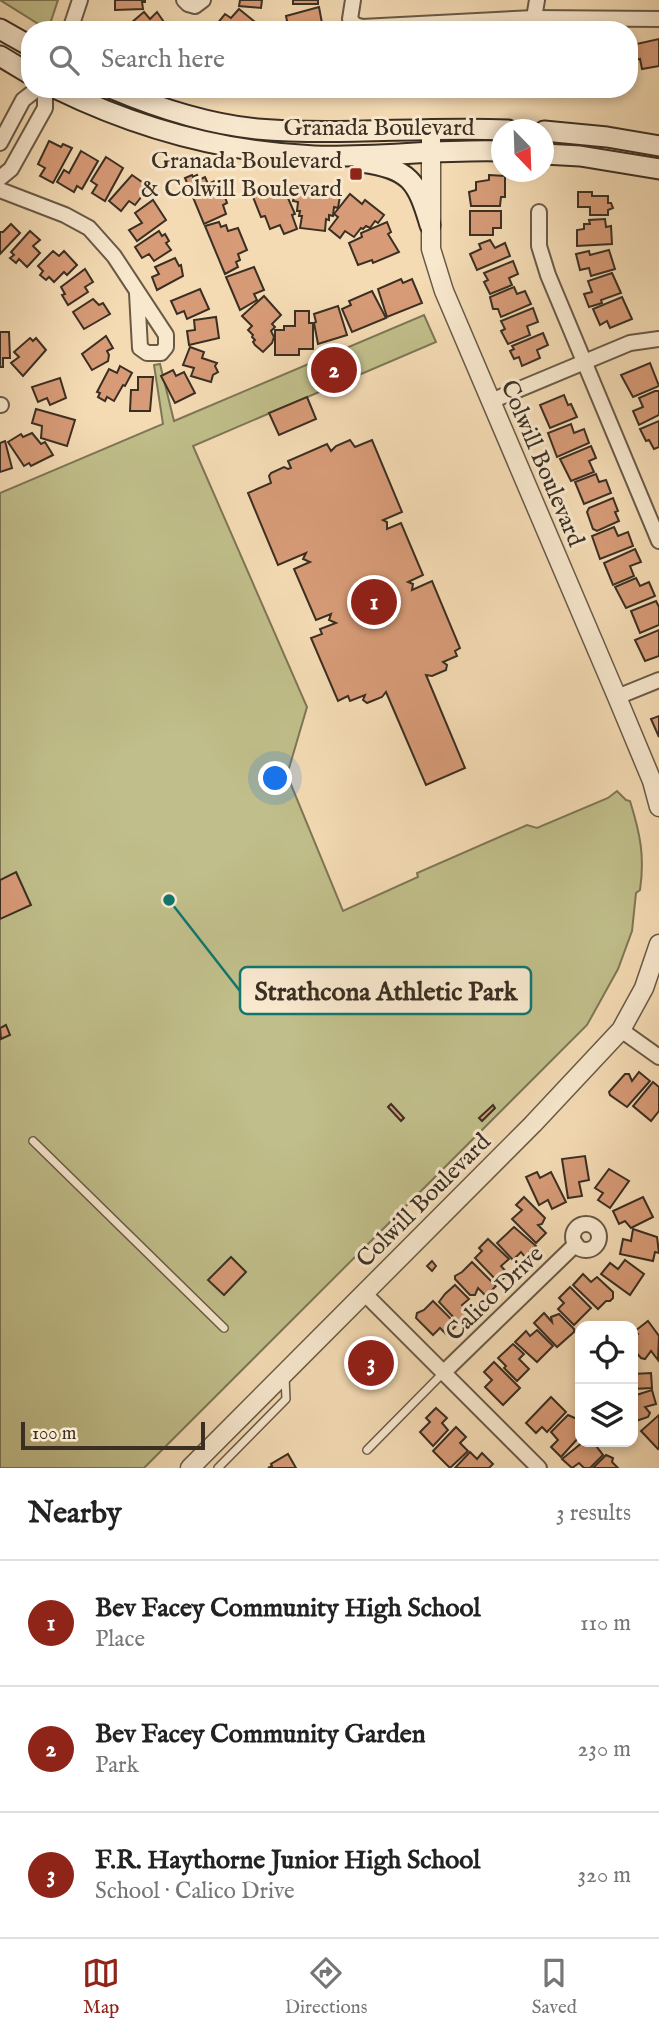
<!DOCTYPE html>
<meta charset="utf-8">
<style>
:root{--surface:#fff;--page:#f6f6f6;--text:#222;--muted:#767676;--line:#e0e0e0;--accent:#8f2418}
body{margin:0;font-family:"IM FELL English",serif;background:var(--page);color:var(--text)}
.controls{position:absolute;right:21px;bottom:21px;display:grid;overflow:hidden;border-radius:14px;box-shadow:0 4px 10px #0003}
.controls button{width:63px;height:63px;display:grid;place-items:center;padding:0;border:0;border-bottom:2px solid var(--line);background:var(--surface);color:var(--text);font:35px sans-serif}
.compass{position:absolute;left:491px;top:119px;width:63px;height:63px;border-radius:50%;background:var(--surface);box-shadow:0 4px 10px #0003;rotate:157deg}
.scale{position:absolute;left:21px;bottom:18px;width:184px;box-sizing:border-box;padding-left:7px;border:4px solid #3b2f23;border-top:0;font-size:19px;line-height:24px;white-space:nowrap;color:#3b2f23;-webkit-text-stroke:5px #f8e8ce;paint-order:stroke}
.you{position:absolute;left:276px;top:779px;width:24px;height:24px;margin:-18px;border:5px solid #fff;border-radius:50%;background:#1a73e8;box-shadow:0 0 0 10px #1a73e833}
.badge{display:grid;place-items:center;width:46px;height:46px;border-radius:50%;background:var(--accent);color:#fff;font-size:23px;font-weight:700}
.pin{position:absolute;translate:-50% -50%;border:4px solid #fff;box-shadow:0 2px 7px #0006}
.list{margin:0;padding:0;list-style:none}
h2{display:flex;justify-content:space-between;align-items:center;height:91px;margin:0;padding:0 28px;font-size:30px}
h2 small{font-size:23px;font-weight:400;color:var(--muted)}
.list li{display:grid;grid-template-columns:46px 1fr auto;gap:21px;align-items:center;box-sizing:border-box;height:126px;padding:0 28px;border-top:2px solid var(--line)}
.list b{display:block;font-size:26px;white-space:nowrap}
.list p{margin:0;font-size:23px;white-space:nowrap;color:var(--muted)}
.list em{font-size:23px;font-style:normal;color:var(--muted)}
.icon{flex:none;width:38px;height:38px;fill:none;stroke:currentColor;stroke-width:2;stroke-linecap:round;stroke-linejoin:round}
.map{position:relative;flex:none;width:659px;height:1468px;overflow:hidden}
.search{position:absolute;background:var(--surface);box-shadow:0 4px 10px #0003;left:21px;right:21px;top:21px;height:77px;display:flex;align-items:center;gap:18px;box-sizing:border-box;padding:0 24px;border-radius:28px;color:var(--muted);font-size:26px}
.sheet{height:469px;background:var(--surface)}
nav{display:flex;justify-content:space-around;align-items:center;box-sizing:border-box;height:98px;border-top:2px solid var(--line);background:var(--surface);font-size:19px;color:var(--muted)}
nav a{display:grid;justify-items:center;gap:4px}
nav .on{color:var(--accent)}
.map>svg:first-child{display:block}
.green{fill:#c0be8a;stroke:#7e7656;stroke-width:2}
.building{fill:#d79b77;stroke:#3b2f23;stroke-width:2}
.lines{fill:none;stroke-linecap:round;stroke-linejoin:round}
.service-casing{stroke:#695a47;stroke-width:10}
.minor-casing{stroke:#695a47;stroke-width:18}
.tertiary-casing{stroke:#695a47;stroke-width:21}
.secondary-casing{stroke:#3b2f23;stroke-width:23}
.service{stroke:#f8e8ce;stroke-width:7}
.minor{stroke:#f8e8ce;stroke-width:14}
.tertiary{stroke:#f8e8ce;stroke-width:18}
.secondary{stroke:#f8e8ce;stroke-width:19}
.poi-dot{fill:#8f2418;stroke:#f8e8ce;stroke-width:2.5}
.labels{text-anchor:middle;stroke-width:6;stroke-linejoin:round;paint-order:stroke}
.street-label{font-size:24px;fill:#3b2f23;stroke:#f8e8ce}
.poi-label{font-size:24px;fill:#3b2f23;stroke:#f8e8ce;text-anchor:end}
.leader{fill:none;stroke:#0f766e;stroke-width:2.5}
.callout-dot{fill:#0f766e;stroke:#f8e8ce;stroke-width:2.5}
.callout{fill:#f8e8ce;stroke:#0f766e;stroke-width:2.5}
.callout-label{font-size:26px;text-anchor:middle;font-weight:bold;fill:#3b2f23}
</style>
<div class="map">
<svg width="659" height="1468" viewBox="0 0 659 1468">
<rect width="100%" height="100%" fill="#f4dbb4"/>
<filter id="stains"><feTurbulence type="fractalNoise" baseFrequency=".00286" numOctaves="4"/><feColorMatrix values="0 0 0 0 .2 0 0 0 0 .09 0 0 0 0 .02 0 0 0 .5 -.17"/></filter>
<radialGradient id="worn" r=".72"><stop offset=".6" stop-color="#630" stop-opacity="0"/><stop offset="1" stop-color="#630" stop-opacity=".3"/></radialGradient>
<g class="green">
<path d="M0,0h58l-10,30z"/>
<path d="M424,315l12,27 -243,104 114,261 -20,68 56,136 75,-34 -1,-4 110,-48 10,3 71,-30 9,-7 9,9 4,1c10,32 15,55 10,89l-4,3 -4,38 -14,38 -31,56 -443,443h-144v-975l163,-69 -9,-59 6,-1 14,57z"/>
</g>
<g class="building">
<path d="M115,0h30v2h-3l1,7 -28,1z"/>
<path d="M240,0h22l-1,8 -22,-2z"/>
<rect x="293" y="0" width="25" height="4"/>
<path d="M319,7l3,16 -10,2v5h-26l-1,-4h3l-2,-10z"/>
<path d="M239,9l21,17 -3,4h-35l-6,-5 9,-11 6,4z"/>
<path d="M144,12l6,7 7,-7 9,13 -6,5h-33l-2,-2z"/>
<path d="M659,39v27l-17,3 -2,-10 -6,1 -2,-15z"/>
<path d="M343,89h16l-2,5 -6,-2 -3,1z"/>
<path d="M49,141l12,6 2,-3 9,4 -19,35 -13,-7 5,-8 -7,-4z"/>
<path d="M81,151l17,10 -16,28 -5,-3 -3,6 -17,-10 7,-12 5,3z"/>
<path d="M106,157l17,11 -18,33 -13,-8 5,-8 -6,-4z"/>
<path d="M132,175l17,12 -14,18 -6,-4 -8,10 -12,-10z"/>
<path d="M192,175l1,2 4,-2 2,5 6,-3 3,7 11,-5 8,24 -4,2 3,9 -22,10 -19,-46z"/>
<path d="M489,175l16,1v21h-4l-1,9h-29l-2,-14 7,-2v-8l13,-2z"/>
<path d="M268,187l4,9 3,-1 -1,-2 10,-4 11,25 -3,1 5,14 -13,5 -4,-9 -10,4 -5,-13 -4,1 -10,-25z"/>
<path d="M295,190l45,6 -2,12 -4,-1 -1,9 -4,-1v5l-3,-1 -1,12 -25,-3 2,-12h-3l1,-5h-3l1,-9 -5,-1z"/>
<path d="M578,192h14v4h16v7h3l2,5 -5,2v5h-18v-8h-12z"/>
<path d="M350,194l12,10 3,-4 19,15 -6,8 -3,-2 -5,7 -4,-2 -3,3 -2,-1 -7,9 -9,-6 -5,7 -11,-9 9,-12 -4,-3z"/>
<path d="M153,200l13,20 -29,21 -8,-11 13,-7 -7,-10z"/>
<path d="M470,211h31v17h-8v7h-23z"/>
<path d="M605,219l1,8 5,-1 1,18 -35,2v-16l7,-1v-5h6l-1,-4z"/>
<path d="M219,222l2,5 5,-2 2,6 10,-3 9,22 -9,4 2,6 -4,2 2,5 -13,7 -20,-48z"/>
<path d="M387,222l4,10 -3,2 11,18 -26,11 -1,-3 -14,5 -9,-22 13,-6 -1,-4z"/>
<path d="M11,224l9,9 -20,21v-22h3z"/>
<path d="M30,231l10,9 -7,6 7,7 -13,14 -8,-8 -3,4 -6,-5 4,-3 -3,-3z"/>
<path d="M159,231l3,5 3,-2 4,7 -3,2 5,7 -17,11 -5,-7 -7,4 -7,-11z"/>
<path d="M490,240l5,8 10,-5 5,13 -33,14 -7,-16 11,-5 -2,-5z"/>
<path d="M609,250l6,19 -24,7 -2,-8 -9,2 -4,-16 13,-3 1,4z"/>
<path d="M53,251l6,5 5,-5 13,14 -10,10 -3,-3 -10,10 -5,-5 -3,3 -6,-5 3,-4 -5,-5z"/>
<path d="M175,258l4,8 2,-1 2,11 -26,14 -5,-13 7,-3 -4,-7z"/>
<path d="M513,261l5,13 -9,4 3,7 -22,9 -6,-12 4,-2 -4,-7z"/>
<path d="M254,267l10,23 -10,4 3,6 -17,10 -14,-33z"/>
<path d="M85,269l8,13 -8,5 3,5 -20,13 -6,-10 3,-1 -4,-7z"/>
<path d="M612,273l9,20 -20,7 1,3 -13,4 -5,-13 8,-2 -4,-11z"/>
<path d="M401,279l2,4 9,-4 10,24 -35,14 -9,-28z"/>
<path d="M514,287l3,7 8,-3 6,13 -30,13 -3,-8h-5l-3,-12z"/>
<path d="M200,289l9,20 -22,10 -3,-8 -7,3 -6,-13z"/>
<path d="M372,291l14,27 -34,14 -10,-23 9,-4 -2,-4z"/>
<path d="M264,296l17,19 -9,9 3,3 -4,4 3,6 -2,6 -9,9 -8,-7 -2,-3 2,-2 -3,-3 1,-2 -5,-5 4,-4 -10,-10z"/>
<path d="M622,297l10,22 -22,9 -3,-7 -7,4 -7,-16z"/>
<path d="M93,299l6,6 4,-2 7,11 -26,15 -11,-17z"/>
<path d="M338,306l9,29 -29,9 -4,-21 2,-1 -2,-8z"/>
<path d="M533,308l5,14 -11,4 3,9 -22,9 -7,-13 4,-2 -4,-8z"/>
<path d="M295,311h14v12h4v26h-14v6h-24v-25h9v-4h11z"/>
<path d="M216,317l3,21 -30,7 -2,-14 8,-1 -1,-10z"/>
<path d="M0,332h9l1,26h-7v9h-3z"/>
<path d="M543,333l5,12 -11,5 3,8 -18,8 -3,-9 -5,2 -4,-8 4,-2 -2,-3z"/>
<path d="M106,336l7,12 -6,3 2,4 -1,6 -16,9 -10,-16z"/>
<path d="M30,338l3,3 3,-3 10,12 -23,26 -12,-13 8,-6 -5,-5z"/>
<path d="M190,347l14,5 -2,6 15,5 -2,3 3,6 -5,3 -2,7 -20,-6 3,-8 -11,-3z"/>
<path d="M650,363l9,23 -26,11 -12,-22z"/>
<path d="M120,366l12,7 -7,13 -2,-1 -9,16 -7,-4 -2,4 -7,-4 2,-4 -3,-1 12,-23 8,4z"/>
<path d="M173,370l3,6 8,-4 11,21 -20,10 -14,-27z"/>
<path d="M138,377h15l-3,34h-20l1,-21h7z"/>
<path d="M60,378l6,20 -16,7 -3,-7 -9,4 -6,-15z"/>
<path d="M655,391h4v24l-20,10 -6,-14 10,-4 -4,-9z"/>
<path d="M564,395l4,10 3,-1 6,13 -27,11 -10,-23z"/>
<path d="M307,397l9,22 -37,16 -10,-22z"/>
<path d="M36,409l39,11 -8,26 -26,-8 1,-12 -10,-3z"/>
<path d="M659,421v26l-5,2 -5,-9 -3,1 -6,-12z"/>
<path d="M571,424l3,9 10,-4 5,14 -32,14 -9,-24z"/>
<path d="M32,433l9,11 4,-2 8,13 -22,11 -2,-3 -5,3 -16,-24 13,-8 2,3z"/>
<path d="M350,440l5,7 17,-7 30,72 -19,8 4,2v7l14,-6 22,52 -15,7 5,2 -1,6 20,-9 28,67 -5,3 2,5 -14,6 4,3 -1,5 -14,6 -6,-1 39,93 -39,17 -40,-93 -4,5 -15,6 -4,-3 2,-5 -15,6 -2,-5 -10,5 -27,-63 11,-4 -2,-5 16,-6 -7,-3 2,-6 -15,6 -22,-51 16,-7 -7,-3 3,-6 -28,12 -30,-72 23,-10 -2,-7 2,-3 13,-6 4,2 3,-1 -3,-7 39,-17 4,7 5,-5z"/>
<path d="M5,441l7,27 -12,4v-29z"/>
<path d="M591,446l5,12 -7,3 5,11 -23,9 -11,-22z"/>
<path d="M596,474l3,8 7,-2 5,13 -27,11 -9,-22z"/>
<path d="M613,498l5,13 -3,1 4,9 -22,10 -4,-2 -6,-17 2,-4z"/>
<path d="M614,527l4,9 10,-4 5,14 -33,13 -8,-23z"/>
<path d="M635,549l6,13 -11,4 4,10 -21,9 -9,-22z"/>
<path d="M636,578l4,8 9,-4 6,14 -29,12 -11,-21z"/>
<path d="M656,601l3,6v18l-19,8 -9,-22z"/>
<path d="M659,630v26l-14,5 -10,-21z"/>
<path d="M659,716v21l-8,-18z"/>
<path d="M16,872l15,33 -31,14v-39z"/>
<path d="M6,1025l4,10 -9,4 -1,-11z"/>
<path d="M639,1072l11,9 -23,26 -17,-12 -1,-3 16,-18h4l3,7z"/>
<path d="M653,1082l6,5v24l-8,10 -18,-15z"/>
<path d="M391,1104l13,14 -3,3 -13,-14z"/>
<path d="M493,1105l2,3 -13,13 -3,-3z"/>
<path d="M585,1156l4,24 -10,2 3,14 -14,2 -6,-39z"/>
<path d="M609,1169l20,12 -19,27 -12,-8 5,-7 -8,-5z"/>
<path d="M537,1172l3,6 11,-6 15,30 -14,7 -4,-9 -9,5 -13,-28z"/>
<path d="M524,1197l21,21 -3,6 -4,1 8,8 -10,10 -24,-24 10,-9 -6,-5z"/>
<path d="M643,1197l10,20 -22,11 -6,-7 -6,3 -6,-13z"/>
<path d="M514,1227l22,19 -11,11 -4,-5 -8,8 -16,-17z"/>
<path d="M633,1229l24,8 2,16 -4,-1 -2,9 -33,-7 3,-15 8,2z"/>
<path d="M488,1239l21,20 -8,7 7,8 -9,9 -24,-25 7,-7 -3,-3z"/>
<path d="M231,1257l15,15 -22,23 -16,-15z"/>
<path d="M625,1260l19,14 -14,21 -29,-21 9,-11 8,6z"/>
<path d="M432,1261l4,5 -4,5 -5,-5z"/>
<path d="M472,1262l24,24 -10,10 -8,-8 -3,7h-5l-15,-16v-3l7,-4z"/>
<path d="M583,1274l8,8 6,-5 16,15v6l-3,3h-4l-8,8 -25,-24z"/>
<path d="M455,1285l14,14 -7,6 7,8 -10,10 -20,-21 6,-8z"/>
<path d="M570,1287l21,21 -17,17 -16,-16 6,-6 -5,-5z"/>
<path d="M433,1301l24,24 -10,10 -7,-7 -7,7 -17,-17 1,-5 7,-3z"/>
<path d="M544,1313l8,9 -1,-5 8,-3 15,15v3l-17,15 -23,-24z"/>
<path d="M648,1321l11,15 -1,24 -7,-9 -6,8 -4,-1 -8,-9v-11l5,-4 -3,-3z"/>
<path d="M537,1330l16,16 -16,16 -22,-20 11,-11 4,5z"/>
<path d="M513,1344l11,10 -5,5 10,10 -12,12 -13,-13 2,-2 -8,-8z"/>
<path d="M494,1362l26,26 -17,17 -18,-18 7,-7 -8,-8z"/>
<path d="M633,1372v2l18,-1 1,15 -19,1z"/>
<path d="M652,1390l4,14 -11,3 5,6 -2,4 -15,5v-26z"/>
<path d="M551,1397l15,15 -19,20 -5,-5 -6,6 -10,-10z"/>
<path d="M436,1408l11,10 -5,5 6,7 -15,16 -13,-14 10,-10 -4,-4z"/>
<path d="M568,1415l9,4v4l3,4v9l-19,21 -10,-10 7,-7 -7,-8z"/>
<path d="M659,1415v33l-1,1 -17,-18z"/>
<path d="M456,1427l10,10 -6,6 8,8 -18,17 -17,-17z"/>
<path d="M583,1442h10l10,13 -13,13h-6l-5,-5 -7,5 -10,-9z"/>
<path d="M470,1452l7,7 5,-6 11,11 -4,4h-34z"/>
<path d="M288,1454l8,14h-28l4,-2 -1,-2z"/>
<path d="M606,1455l7,3 -1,4 6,6h-25z"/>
</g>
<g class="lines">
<defs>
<g id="service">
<path d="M33,1141l191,187"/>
<path d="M367,1450l76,-77"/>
<path d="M218,1468l68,-69 -1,-21"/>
</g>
<g id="minor">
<path d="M184,0l4,4 7,2 8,-6"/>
<path d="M353,0l-3,19 5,6 7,2 172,-9 125,1"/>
<path d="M534,18l3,-18"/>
<path d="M70,30l10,-30"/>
<path d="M0,143l23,-43 14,-11"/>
<path d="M0,178l11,-9 34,-61v-19"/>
<path d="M0,190l65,25 24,13 25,28 52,79v12l-5,6h-14l-7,-5 -3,-55"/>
<path d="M539,212v34l9,29 111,266"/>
<path d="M491,401l139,-58 29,-4"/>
<path d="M0,405h1"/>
<path d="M617,697l42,-17"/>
<path d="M621,1030l38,27"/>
<circle cx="586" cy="1237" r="13"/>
<path d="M365,1294l174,174"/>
<path d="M443,1373l133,-129"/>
</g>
<g id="tertiary">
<path d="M431,129v120l13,42 173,406 35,84 7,26"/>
<path d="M190,1468l343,-344 88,-94 23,-42 15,-44"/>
</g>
<g id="secondary">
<path d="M0,29l30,17"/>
<path d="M0,56l30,18"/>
<path d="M57,89c82,40 166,63 257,67 62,2 125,-7 188,-5"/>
<path d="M113,89c45,19 95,35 144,40 84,7 167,-3 251,1"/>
<path d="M544,131l63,6 52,9"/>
<path d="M544,154l36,2 79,13"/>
<path d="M362,162c48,7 55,19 68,63"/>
</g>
</defs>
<use href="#service" class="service-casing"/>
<use href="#minor" class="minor-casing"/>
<use href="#tertiary" class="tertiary-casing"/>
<use href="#secondary" class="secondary-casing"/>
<use href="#service" class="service"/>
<use href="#minor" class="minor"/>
<use href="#tertiary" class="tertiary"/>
<use href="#secondary" class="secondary"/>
</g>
<rect class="poi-dot" x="349" y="167" width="14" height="14" rx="3.5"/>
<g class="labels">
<g class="street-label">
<text x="379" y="135">Granada Boulevard</text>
<text transform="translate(543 463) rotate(67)" y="8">Colwill Boulevard</text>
<text transform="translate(423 1200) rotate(-45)" y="8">Colwill Boulevard</text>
<text transform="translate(494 1293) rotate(-44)" y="8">Calico Drive</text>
</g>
<g class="poi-label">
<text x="342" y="168">Granada Boulevard<tspan x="342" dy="28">&amp; Colwill Boulevard</tspan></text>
</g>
</g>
<path class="leader" d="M169 900L240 991"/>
<circle class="callout-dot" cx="169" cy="900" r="7"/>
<rect class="callout" x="240" y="967" width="291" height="47" rx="7"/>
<g class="callout-label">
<text x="386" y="1000">Strathcona Athletic Park</text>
</g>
<rect width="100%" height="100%" filter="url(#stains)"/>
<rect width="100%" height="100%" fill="url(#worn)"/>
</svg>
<div class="controls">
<button><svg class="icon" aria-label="locate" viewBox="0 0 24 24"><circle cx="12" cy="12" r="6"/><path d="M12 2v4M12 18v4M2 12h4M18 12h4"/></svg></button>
<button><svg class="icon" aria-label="layers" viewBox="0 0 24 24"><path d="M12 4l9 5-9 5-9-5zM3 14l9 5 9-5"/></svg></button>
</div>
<svg class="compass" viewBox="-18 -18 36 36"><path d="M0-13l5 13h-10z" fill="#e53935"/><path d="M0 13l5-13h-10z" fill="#767676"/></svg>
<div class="scale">100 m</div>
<div class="you"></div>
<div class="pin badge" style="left:374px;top:602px">1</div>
<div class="pin badge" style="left:334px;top:370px">2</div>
<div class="pin badge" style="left:371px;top:1363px">3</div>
<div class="search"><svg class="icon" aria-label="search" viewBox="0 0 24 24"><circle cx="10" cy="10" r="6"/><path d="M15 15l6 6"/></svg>Search here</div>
</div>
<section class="sheet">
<h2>Nearby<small>3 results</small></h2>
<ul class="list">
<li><span class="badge">1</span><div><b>Bev Facey Community High School</b><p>Place</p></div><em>110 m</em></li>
<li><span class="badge">2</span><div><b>Bev Facey Community Garden</b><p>Park</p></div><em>230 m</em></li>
<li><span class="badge">3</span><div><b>F.R. Haythorne Junior High School</b><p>School · Calico Drive</p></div><em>320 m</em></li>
</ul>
</section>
<nav>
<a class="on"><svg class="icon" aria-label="map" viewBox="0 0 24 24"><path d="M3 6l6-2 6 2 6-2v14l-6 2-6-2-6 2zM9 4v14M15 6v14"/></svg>Map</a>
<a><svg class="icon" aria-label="directions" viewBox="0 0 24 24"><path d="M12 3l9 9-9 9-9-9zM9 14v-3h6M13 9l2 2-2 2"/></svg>Directions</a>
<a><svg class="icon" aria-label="saved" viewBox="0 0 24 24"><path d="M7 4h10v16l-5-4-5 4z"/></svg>Saved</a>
</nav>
